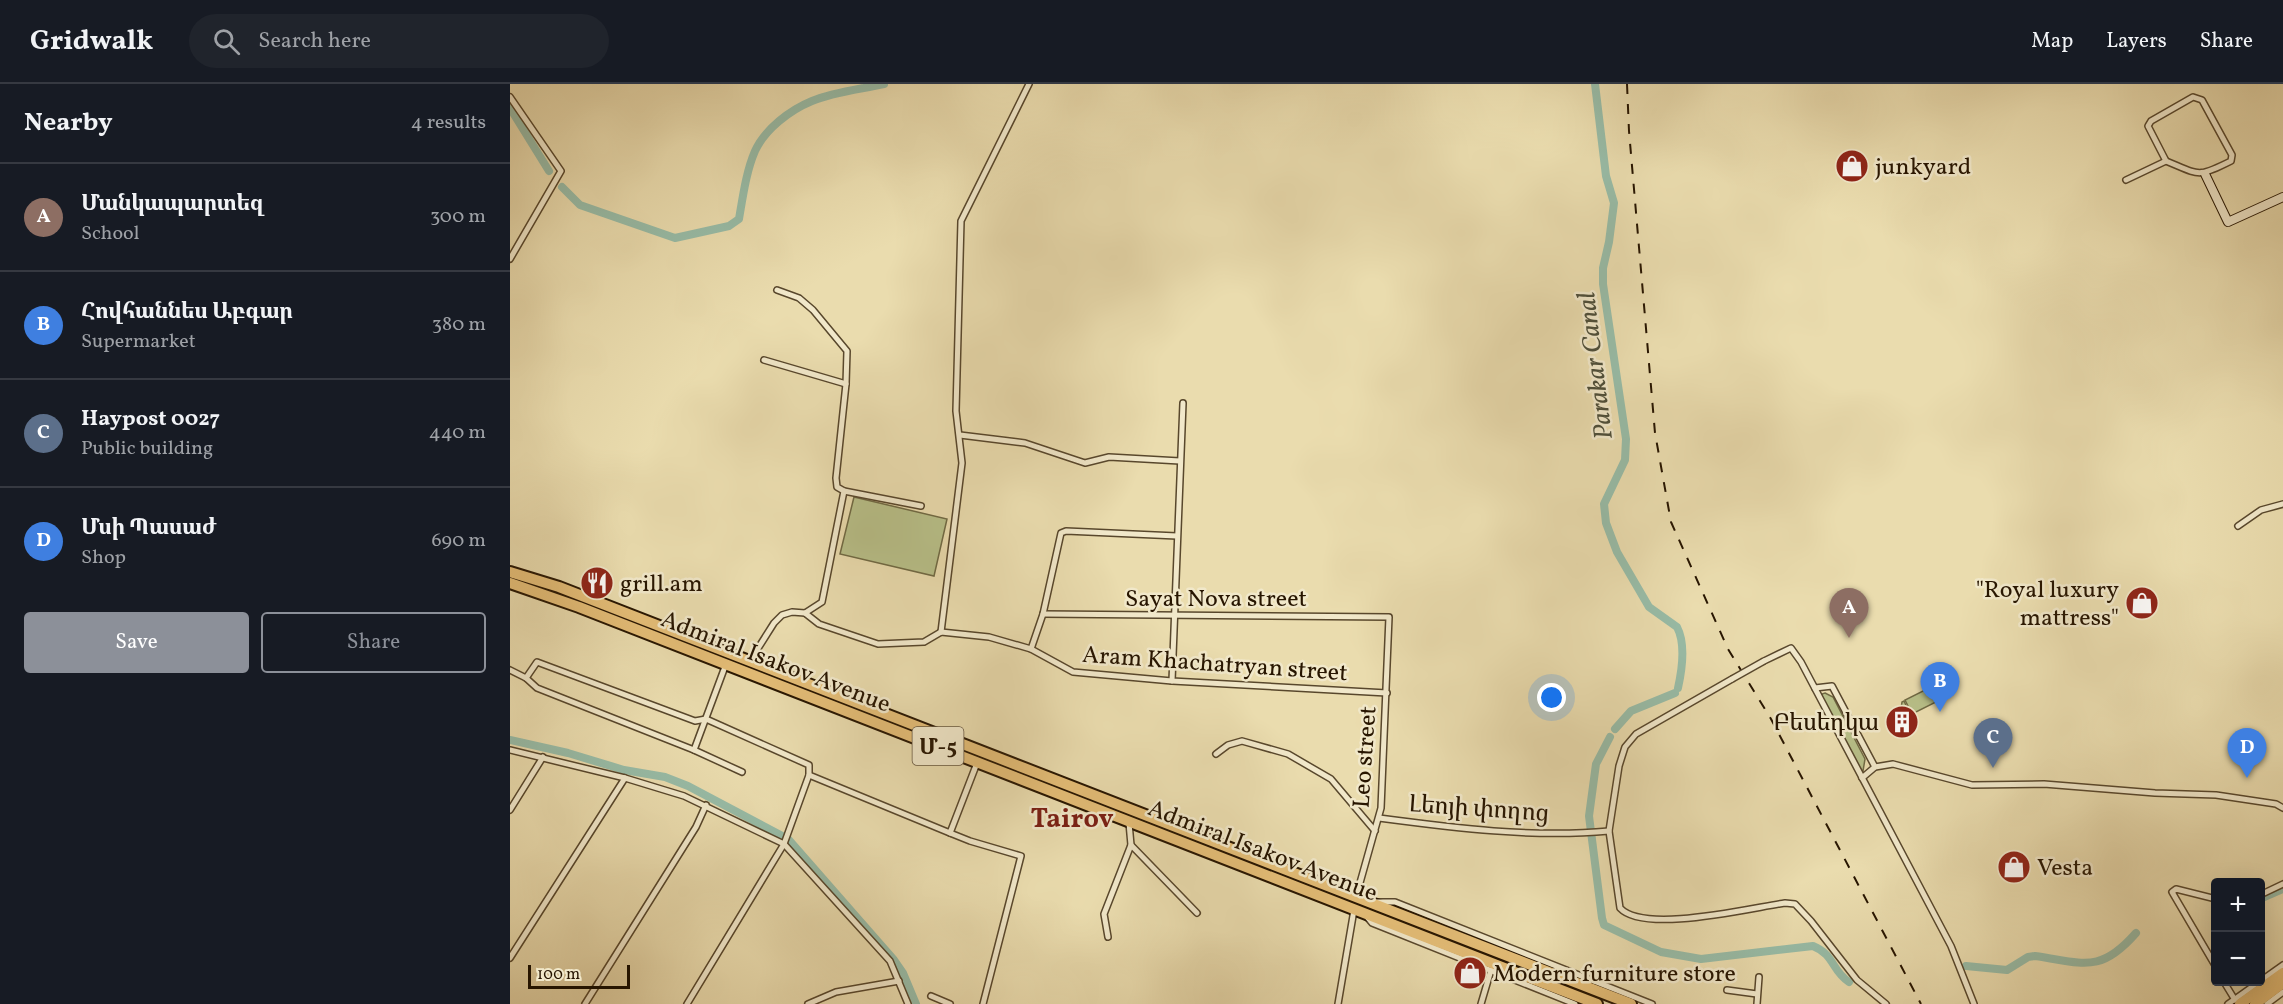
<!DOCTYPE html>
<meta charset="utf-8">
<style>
:root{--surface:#171b24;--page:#20242c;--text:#f1f3f6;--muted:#9ea1a6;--line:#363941;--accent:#8c9099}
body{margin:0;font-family:Vollkorn,"Noto Serif Armenian",serif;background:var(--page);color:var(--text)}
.controls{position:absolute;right:18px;bottom:18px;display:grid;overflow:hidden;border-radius:6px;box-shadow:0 6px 24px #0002}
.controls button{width:54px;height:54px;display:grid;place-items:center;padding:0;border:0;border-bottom:2px solid var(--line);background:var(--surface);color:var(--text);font:30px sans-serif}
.scale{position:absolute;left:18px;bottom:15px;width:102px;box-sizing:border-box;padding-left:6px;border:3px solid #271500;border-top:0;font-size:16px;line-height:21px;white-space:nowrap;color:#271500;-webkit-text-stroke:4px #f1e8ca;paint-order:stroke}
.you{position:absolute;left:1042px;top:614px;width:21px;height:21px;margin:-15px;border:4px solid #fff;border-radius:50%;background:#1a73e8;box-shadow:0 0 0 9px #1a73e833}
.badge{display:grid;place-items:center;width:39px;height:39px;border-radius:50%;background:var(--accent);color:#fff;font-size:20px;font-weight:700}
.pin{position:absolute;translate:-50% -50px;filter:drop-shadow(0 2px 3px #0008)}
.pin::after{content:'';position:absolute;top:32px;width:21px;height:18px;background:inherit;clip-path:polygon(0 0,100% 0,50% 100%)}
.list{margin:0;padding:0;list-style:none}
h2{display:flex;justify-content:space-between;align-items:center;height:78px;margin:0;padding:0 24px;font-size:26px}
h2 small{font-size:20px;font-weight:400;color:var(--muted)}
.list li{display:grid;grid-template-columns:39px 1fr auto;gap:18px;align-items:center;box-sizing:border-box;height:108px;padding:0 24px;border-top:2px solid var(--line)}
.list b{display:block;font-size:22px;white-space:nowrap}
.list p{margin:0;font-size:20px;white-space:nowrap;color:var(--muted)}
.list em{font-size:20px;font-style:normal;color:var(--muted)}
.actions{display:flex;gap:12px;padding:18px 24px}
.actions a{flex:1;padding:14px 0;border:2px solid var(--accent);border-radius:6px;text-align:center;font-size:21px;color:var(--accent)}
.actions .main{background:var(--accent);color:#fff}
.icon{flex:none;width:33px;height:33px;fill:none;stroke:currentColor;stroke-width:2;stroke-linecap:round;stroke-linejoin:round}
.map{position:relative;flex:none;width:1773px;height:920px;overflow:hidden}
header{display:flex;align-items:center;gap:36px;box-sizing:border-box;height:84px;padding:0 30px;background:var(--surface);border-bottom:2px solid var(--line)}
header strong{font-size:28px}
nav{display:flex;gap:33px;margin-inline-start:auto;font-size:21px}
.search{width:420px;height:54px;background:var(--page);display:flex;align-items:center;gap:15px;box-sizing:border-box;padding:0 21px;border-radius:33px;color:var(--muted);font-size:22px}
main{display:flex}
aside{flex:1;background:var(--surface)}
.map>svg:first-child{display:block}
.green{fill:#b8c089;stroke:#706a44;stroke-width:1.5}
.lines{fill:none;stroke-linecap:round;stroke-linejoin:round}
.canal{stroke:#98bca7;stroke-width:8}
.street-casing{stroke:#58472c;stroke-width:8}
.secondary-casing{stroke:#271500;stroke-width:10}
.highway-casing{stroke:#271500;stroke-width:14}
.street{stroke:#f1e8ca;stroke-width:5}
.secondary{stroke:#f1e8ca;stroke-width:8}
.highway{stroke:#e5be77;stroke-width:10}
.rail{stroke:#271500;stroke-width:2;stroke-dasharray:10 10;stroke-linecap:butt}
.street-bridge-casing{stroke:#58472c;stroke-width:8;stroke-linecap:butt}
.street-bridge{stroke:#f1e8ca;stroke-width:5}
.labels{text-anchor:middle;stroke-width:5;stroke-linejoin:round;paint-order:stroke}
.shield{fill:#f1e8ca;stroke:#64543d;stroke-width:1.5}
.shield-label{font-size:22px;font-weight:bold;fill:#271500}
.poi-label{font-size:24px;fill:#271500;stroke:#f1e8ca;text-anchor:start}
.street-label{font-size:24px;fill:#271500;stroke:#f1e8ca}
.water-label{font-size:26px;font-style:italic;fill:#4f4f3a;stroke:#f1e8ca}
.quarter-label{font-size:27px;font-weight:bold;fill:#7a1f14;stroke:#f1e8ca}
</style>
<header>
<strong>Gridwalk</strong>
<div class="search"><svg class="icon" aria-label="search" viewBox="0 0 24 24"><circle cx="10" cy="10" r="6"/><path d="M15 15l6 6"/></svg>Search here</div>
<nav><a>Map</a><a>Layers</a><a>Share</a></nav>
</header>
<main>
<aside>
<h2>Nearby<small>4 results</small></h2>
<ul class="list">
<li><span class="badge" style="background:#8d6e63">A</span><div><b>Մանկապարտեզ</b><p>School</p></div><em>300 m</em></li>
<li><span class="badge" style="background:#3f7fe0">B</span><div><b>Հովհաննես Աբգար</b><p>Supermarket</p></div><em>380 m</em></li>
<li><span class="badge" style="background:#5c6f8a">C</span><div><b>Haypost 0027</b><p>Public building</p></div><em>440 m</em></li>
<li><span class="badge" style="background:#3f7fe0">D</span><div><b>Մսի Պասաժ</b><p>Shop</p></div><em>690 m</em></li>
</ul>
<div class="actions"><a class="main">Save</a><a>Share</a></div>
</aside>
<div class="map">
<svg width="1773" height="920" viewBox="0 0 1773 920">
<rect width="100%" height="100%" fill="#eadcae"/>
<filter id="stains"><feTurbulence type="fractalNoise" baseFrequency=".00333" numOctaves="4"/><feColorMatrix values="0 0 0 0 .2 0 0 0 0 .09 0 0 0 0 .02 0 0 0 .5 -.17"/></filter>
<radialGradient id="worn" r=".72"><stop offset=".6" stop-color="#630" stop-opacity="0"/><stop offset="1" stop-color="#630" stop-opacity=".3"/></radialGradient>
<g class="green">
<path d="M344,413l93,22 -13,57 -94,-22z"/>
<path d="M1419,604l7,14 -24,12 -7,-14z"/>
<path d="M1315,609l8,4 32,62 -2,12 -3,-2 -38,-70v-5z"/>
<path d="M1394,617l10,22 -13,7 -8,-16 8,-5 1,-7z"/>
</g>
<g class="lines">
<g class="canal">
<path d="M1085,0l11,92 8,27 -5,39 -6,26v16l23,155 -1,21 -21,44 2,19 11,29 32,55 28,20c9,17 5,43 1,61"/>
<path d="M0,24l39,63"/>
<path d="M52,103l18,18 95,33 54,-12 10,-7c4,-23 7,-47 16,-68 10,-22 35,-41 57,-50 21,-9 50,-12 72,-17"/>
<path d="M1105,645l16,-18 44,-18"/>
<path d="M1100,653l-14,27 -7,52 13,102 2,7 57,27 40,7 112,-13c22,9 18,24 36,36"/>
<path d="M0,656l58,13 56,17 41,7 23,9 100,53 106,121 9,13 13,31"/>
<path d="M1752,814l21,-9"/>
<path d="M1456,882l41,4 21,-13 7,-1c49,7 65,18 101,-23"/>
</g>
<defs>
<g id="street">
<path d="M0,13l51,74 -51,88"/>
<path d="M1683,13l9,3 30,55 -1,6c-34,17 -31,14 -65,0l-18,-35 3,-5z"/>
<path d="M1616,96l40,-19"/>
<path d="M267,206l22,8 14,12 34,41 -1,33 -10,94 1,9 7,4 -22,111 -17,11"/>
<path d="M254,276l82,24"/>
<path d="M450,351l65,8 60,20 24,-6 71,4"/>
<path d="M334,407l77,15"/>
<path d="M1728,442l23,-16 22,-6"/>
<path d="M533,530l346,3 -8,191 -25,89"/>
<path d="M431,548l21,-169 -6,-52 5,-190 68,-137"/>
<path d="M431,548l48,5 42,12 42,23 99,9 215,12"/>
<path d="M521,565l12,-35 18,-81 5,-2 111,5"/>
<path d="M240,577l24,-38 8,-8 10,-3 13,1 14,11 59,20 46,-2 17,-10"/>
<path d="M1254,577l27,-13 10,14 150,284 23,58"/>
<path d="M0,586l16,8 11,10 157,62 48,22"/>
<path d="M16,594l11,-16 158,59 11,-2 103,46v10l141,58 27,-70"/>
<path d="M1222,595l-96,55 -11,13 -6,19 -10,65 11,77c24,26 130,0 165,-5l10,1 16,17 46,59 29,24"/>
<path d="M662,597l11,-278"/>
<path d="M1305,604l17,-2 43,81"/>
<path d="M0,666l115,28 59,18 100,48 106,117 18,43"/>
<path d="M184,666l32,-86"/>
<path d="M706,670l12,-9 14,-4 46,13 43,25 44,52"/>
<path d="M1352,694l13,-11 18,-3 79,21 72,-1 111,9 61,2 60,9 7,4"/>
<path d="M0,726l33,-53"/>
<path d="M869,734c76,10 153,20 230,13"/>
<path d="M440,749l20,8 51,15 -38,148"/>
<path d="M621,761l66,68"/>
<path d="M1750,811l23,-11"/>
<path d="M1706,815l-40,-10 -4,3 44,75"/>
<path d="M866,818h19l257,102"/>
<path d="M857,833l5,6 203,81"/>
<path d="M598,853l-4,-23 27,-69 -2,-22"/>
<path d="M0,874l115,-180"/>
<path d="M1714,898l11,18"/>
<path d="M1217,906l30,4"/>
<path d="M421,912l19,8"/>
<path d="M75,920l111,-177 10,-22"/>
<path d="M177,920l97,-160 25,-69"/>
<path d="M298,920l28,-12 63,-11"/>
<path d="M828,920l16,-94"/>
<path d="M971,920l10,-34"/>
<path d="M1247,920l2,-27"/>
<path d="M1718,920l55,-39"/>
<path d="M1757,920l16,-12"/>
</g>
<path id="secondary" d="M1695,90l23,48 55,-25"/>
<g id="highway">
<path d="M0,488l49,15 1072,417"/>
<path d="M0,499l69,24 1018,397"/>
<path d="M1730,920l43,-31"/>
<path d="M1745,920l28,-21"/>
</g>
</defs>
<use href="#street" class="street-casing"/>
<use href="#secondary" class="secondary-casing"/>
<use href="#highway" class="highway-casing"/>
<use href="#street" class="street"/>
<use href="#secondary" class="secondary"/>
<use href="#highway" class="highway"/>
<path class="rail" d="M1117,0l2,47 26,302 16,89 57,127 43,70 150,285"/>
<defs>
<path id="street-bridge" d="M1222,595l32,-18"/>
</defs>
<use href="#street-bridge" class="street-bridge-casing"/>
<use href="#street-bridge" class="street-bridge"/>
</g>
<defs>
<symbol id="shop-disc" viewBox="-11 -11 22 22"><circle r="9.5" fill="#8f2418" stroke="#f1e8ca"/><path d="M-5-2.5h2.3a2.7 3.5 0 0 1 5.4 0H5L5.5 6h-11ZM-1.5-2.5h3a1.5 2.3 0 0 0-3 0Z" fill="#fff"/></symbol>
<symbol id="restaurant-disc" viewBox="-11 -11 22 22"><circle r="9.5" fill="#8f2418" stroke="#f1e8ca"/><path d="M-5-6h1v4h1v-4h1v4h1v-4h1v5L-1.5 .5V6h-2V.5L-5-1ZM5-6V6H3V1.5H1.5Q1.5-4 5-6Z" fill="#fff"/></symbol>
<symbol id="building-disc" viewBox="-11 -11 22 22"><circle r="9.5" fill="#8f2418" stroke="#f1e8ca"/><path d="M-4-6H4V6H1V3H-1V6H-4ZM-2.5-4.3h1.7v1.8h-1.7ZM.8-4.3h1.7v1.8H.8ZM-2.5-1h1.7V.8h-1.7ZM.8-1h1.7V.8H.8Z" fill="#fff"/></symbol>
</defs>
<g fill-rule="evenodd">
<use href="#shop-disc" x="1323" y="63" width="38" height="38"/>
<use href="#restaurant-disc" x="68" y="480" width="38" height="38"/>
<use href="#shop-disc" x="1613" y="500" width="38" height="38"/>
<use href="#building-disc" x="1373" y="619" width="38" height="38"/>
<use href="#shop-disc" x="1485" y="764" width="38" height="38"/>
<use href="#shop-disc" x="941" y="870" width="38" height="38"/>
</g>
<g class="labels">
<rect class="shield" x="402.5" y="643" width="51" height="38" rx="4.5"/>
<g class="shield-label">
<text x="428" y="670">Մ-5</text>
</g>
<g class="poi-label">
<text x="1365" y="90">junkyard</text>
<text x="110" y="507">grill.am</text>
<text x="1609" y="513" text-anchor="end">"Royal luxury<tspan x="1609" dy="28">mattress"</tspan></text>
<text x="1369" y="646" text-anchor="end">Բեսեդկա</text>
<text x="1527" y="791">Vesta</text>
<text x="983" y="897">Modern furniture store</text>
</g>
<g class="street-label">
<text x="706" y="522">Sayat Nova street</text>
<text transform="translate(266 577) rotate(21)" y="8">Admiral Isakov Avenue</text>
<text transform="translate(705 579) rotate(4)" y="8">Aram Khachatryan street</text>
<text transform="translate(854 673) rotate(-86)" y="8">Leo street</text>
<text transform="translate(969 724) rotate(4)" y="8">Լեոյի փողոց</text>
<text transform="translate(753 766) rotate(21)" y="8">Admiral Isakov Avenue</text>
</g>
<g class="water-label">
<text transform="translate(1084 282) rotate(-97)" y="9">Parakar Canal</text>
</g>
<g class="quarter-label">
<text x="562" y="743">Tairov</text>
</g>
</g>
<rect width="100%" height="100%" filter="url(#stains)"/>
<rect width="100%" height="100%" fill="url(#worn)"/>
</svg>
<div class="controls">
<button>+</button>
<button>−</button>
</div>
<div class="scale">100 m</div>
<div class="you"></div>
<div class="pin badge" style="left:1339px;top:554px;background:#8d6e63">A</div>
<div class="pin badge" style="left:1430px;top:628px;background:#3f7fe0">B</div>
<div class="pin badge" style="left:1483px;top:684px;background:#5c6f8a">C</div>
<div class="pin badge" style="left:1737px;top:694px;background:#3f7fe0">D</div>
</div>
</main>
